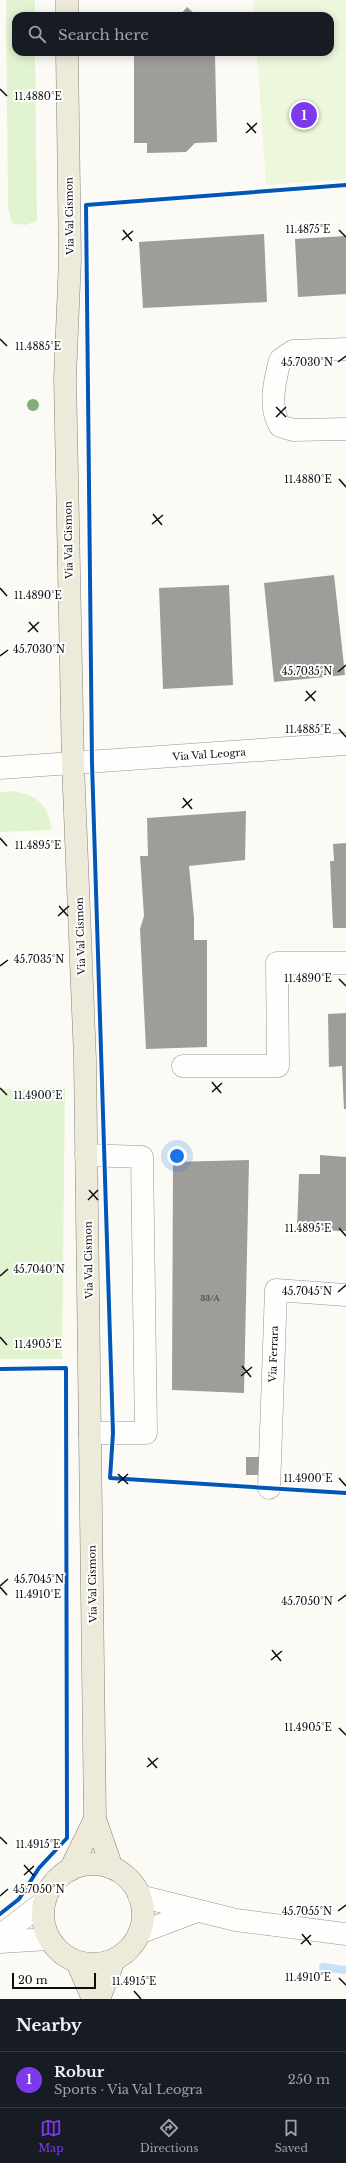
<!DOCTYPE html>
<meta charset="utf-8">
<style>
:root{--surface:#171b24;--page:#20242c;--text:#f1f3f6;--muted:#9ea1a6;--line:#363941;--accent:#7c3aed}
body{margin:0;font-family:"Libre Baskerville",serif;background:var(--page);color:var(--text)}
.scale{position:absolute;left:12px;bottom:10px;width:84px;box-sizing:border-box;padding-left:4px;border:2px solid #0e0e0e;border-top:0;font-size:11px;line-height:14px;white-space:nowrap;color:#0e0e0e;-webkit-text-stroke:3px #fff;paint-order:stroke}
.you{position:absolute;left:177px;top:1156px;width:14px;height:14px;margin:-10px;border:3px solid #fff;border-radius:50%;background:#1a73e8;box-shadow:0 0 0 6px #1a73e833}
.badge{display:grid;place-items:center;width:26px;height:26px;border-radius:50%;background:var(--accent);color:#fff;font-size:13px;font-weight:700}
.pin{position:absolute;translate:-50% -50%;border:2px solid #fff;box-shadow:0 1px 4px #0006}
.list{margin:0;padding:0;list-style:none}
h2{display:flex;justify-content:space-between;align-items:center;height:52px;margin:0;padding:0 16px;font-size:17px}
h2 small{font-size:13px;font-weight:400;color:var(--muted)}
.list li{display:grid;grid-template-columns:26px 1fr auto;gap:12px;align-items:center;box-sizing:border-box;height:56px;padding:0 16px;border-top:1px solid var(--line)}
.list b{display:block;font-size:15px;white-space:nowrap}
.list p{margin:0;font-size:13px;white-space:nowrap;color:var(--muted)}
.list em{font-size:13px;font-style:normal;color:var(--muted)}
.icon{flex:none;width:22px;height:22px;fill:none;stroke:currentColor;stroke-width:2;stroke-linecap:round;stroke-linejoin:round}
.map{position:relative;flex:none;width:346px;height:1999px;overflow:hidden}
.search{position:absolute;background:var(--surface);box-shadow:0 2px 10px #0003;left:12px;right:12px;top:12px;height:44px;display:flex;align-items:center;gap:10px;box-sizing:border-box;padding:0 14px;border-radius:12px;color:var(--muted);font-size:15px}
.sheet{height:108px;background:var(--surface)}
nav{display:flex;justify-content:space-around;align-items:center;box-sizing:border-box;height:56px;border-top:1px solid var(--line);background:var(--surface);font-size:11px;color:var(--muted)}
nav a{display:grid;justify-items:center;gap:2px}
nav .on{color:var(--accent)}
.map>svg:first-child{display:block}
.green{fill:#e2f3d1}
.pitch{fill:#edf7db}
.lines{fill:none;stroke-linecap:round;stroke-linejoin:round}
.stream{stroke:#c5e2fa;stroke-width:8}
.building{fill:#9f9d99}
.minor-casing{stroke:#959492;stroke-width:23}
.major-casing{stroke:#82827f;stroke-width:23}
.minor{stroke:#fffefd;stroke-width:22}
.major{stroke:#edead9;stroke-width:22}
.cycleway-casing{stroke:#fff;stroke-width:6}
.cycleway{stroke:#0057b8;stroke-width:4}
.tree{fill:#84ad7a}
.ticks{fill:none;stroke:#0e0e0e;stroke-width:1.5}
.labels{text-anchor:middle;stroke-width:4;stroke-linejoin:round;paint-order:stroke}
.number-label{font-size:8px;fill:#323231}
.street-label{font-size:10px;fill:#0e0e0e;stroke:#fff}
.ticks-label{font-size:10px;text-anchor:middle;fill:#0e0e0e;stroke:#fff;stroke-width:4;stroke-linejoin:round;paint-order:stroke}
</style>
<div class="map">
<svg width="346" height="1999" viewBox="0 0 346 1999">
<rect width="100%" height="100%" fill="#fcfaf4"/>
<g class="green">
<path d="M6,0h29v16h-19v36h19l2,169 -12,4 -13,-2 -4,-15z"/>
<path d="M15,791c25,6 32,14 37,39l-52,2v-40z"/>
<path d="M65,1088l-3,271h-62v-270z"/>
</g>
<path class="pitch" d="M254,0h92v179l-80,6 -9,-133h73v-36h-75z"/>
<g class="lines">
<path class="stream" d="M323,1967l23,3"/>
</g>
<g class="building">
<path d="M187,7l10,9h-18z"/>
<path d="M173,13l4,3h-33v-1z"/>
<path d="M134,52h76l5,4 2,86 -22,1 -9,9 -39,1v-10h-13z"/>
<path d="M264,234l3,68 -124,6 -4,-66z"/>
<path d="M346,236v58l-48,3 -3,-58z"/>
<path d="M334,575l11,100 -71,7 -10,-99z"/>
<path d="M229,585l4,100 -70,4 -4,-101z"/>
<path d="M246,811l-1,49 -56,6 5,52v22h13v107l-61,2 -6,-120 4,-13 -4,-60h8l-1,-38z"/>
<path d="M346,843v85h-13l-3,-67h4l-1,-17z"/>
<path d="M346,1013v96h-2l-2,-43 -13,1 -1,-53z"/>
<path d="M320,1155l26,2v74l-49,-1 2,-56h21z"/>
<path d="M249,1160l-5,233 -72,-3 1,-228z"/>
<rect x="246" y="1457" width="15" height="18"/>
</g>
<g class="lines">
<defs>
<g id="minor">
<path d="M346,349l-53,2 -13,9c-5,20 -12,47 0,66l13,4 53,-1"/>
<path d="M0,768l346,-24"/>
<path d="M183,1066h95l-1,-103h69"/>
<path d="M86,1155l56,2 4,276h-56"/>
<path d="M269,1488l7,-198 70,5"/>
<path d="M139,1896l97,24 110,14"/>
<path d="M139,1933l58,-22"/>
<path d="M0,1936l44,-34"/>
<path d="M0,1942l49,-3"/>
</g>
<g id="major">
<path d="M67,0v16"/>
<path d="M67,52l3,207 -5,119 8,386 12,295 10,760 17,49"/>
<circle cx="93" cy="1914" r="50"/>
<path d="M70,1870l25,-51"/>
<path d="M77,1962l16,37"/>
<path d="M99,1999l15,-39"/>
</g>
</defs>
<use href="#minor" class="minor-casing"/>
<use href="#major" class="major-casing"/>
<use href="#minor" class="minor"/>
<use href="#major" class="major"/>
<defs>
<g id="cycleway">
<path d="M346,185l-260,20 6,558 21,670 -3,45 236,15"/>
<path d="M0,1369l66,-1 1,470 -28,30 -20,31 -19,15"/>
</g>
</defs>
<use href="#cycleway" class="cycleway-casing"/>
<use href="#cycleway" class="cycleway"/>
</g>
<circle class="tree" cx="33" cy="405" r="6"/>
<path class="ticks" d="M0,89l7,7M247,123l9,10M246,133l11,-10M123,230l9,11M339,230l7,7M122,240l11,-9M0,339l7,7M338,362l8,-6M276,407l10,10M276,417l10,-10M339,479l7,8M153,514l9,11M152,524l11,-9M0,588l7,8M29,622l9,10M28,632l11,-10M0,656l8,-6M338,672l8,-7M306,691l9,10M305,701l11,-10M339,729l7,8M183,798l9,11M182,808l10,-9M0,838l7,8M59,906l9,10M58,916l11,-10M0,966l8,-6M339,979l7,7M212,1082l9,11M0,1088l7,7M212,1092l10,-9M89,1190l9,10M88,1200l10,-10M339,1228l7,8M0,1276l8,-7M338,1292l8,-7M0,1337l7,8M242,1366l9,11M241,1376l11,-9M118,1474l10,10M339,1478l7,8M118,1483l10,-9M0,1586l8,-7M0,1587l7,8M338,1601l8,-6M272,1650l9,11M271,1660l11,-9M339,1728l7,7M148,1758l9,10M147,1767l11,-9M0,1837l7,7M24,1865l10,11M24,1875l10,-9M0,1896l8,-7M338,1911l8,-6M302,1934l9,11M301,1944l10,-9M339,1978l7,7M134,1991l7,8"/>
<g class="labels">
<g class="number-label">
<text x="210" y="1301">33/A</text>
</g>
<g class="street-label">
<text transform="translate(69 216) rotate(-91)" y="4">Via Val Cismon</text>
<text transform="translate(68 540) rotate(-91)" y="4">Via Val Cismon</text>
<text transform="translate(209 754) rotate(-4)" y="4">Via Val Leogra</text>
<text transform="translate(80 936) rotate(-92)" y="4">Via Val Cismon</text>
<text transform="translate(88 1260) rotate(-91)" y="4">Via Val Cismon</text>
<text transform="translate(273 1354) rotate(-88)" y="4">Via Ferrara</text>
<text transform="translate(92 1584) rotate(-91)" y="4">Via Val Cismon</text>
</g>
</g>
<g class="ticks-label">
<text x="38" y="100">11.4880°E</text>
<text x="308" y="233">11.4875°E</text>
<text x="38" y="350">11.4885°E</text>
<text x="307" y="366">45.7030°N</text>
<text x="308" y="483">11.4880°E</text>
<text x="38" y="599">11.4890°E</text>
<text x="39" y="653">45.7030°N</text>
<text x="307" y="675">45.7035°N</text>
<text x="308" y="733">11.4885°E</text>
<text x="38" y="849">11.4895°E</text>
<text x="39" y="963">45.7035°N</text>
<text x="308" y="982">11.4890°E</text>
<text x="38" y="1099">11.4900°E</text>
<text x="308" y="1232">11.4895°E</text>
<text x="39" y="1273">45.7040°N</text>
<text x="307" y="1295">45.7045°N</text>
<text x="38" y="1348">11.4905°E</text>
<text x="308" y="1482">11.4900°E</text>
<text x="39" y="1583">45.7045°N</text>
<text x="38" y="1598">11.4910°E</text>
<text x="307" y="1605">45.7050°N</text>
<text x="308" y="1731">11.4905°E</text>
<text x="38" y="1848">11.4915°E</text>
<text x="39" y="1893">45.7050°N</text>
<text x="307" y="1915">45.7055°N</text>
<text x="308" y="1981">11.4910°E</text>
<text x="134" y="1985">11.4915°E</text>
</g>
</svg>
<div class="scale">20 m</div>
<div class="you"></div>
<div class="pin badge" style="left:304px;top:115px">1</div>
<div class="search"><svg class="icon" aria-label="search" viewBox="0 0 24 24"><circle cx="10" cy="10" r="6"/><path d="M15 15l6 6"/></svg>Search here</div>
</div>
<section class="sheet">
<h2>Nearby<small></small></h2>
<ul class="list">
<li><span class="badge">1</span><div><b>Robur</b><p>Sports · Via Val Leogra</p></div><em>250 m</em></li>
</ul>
</section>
<nav>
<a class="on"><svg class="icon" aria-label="map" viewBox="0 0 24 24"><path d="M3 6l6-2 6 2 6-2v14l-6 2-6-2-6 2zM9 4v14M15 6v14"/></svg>Map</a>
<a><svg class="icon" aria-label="directions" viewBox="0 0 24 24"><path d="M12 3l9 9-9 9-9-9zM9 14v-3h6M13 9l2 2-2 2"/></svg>Directions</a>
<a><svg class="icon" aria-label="saved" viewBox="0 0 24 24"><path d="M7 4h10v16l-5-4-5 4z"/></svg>Saved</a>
</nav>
